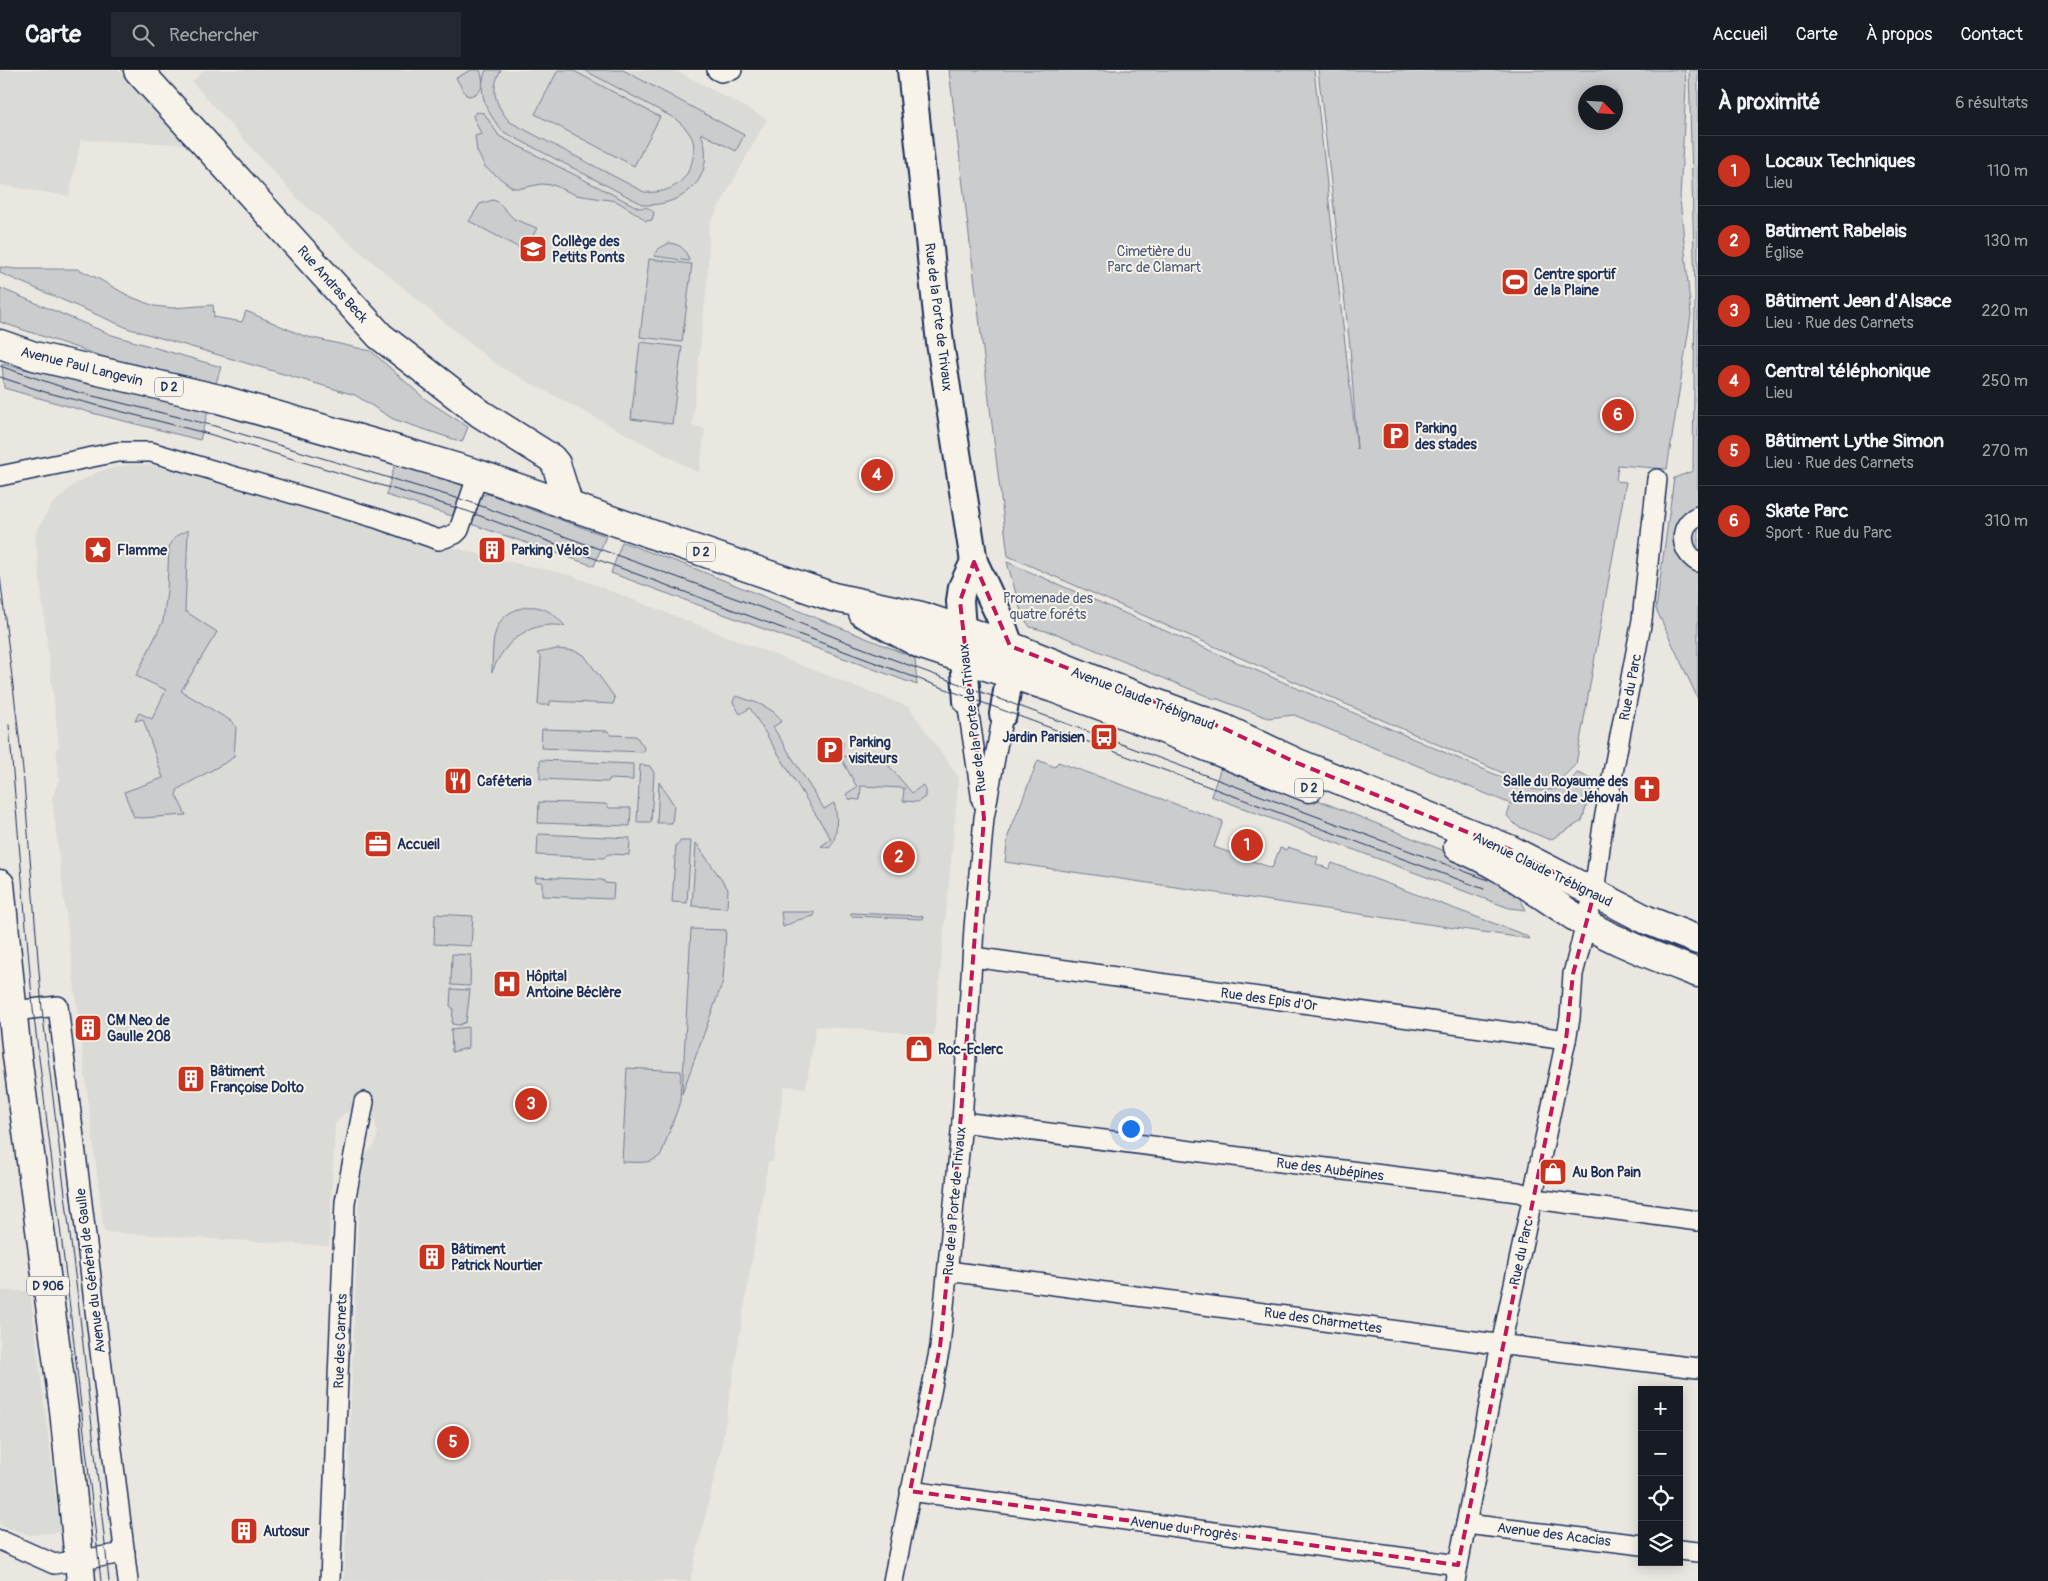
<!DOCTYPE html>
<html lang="fr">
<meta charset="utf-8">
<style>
:root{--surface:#171b24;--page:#242831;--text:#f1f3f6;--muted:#9ea1a6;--line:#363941;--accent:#c8321e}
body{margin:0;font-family:Pangolin,sans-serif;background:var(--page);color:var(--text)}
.controls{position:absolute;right:15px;bottom:15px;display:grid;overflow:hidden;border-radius:0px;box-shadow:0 2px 12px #0003}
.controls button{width:45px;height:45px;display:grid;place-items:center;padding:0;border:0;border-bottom:1px solid var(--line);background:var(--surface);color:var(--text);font:25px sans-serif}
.compass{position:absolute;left:1578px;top:15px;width:45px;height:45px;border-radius:50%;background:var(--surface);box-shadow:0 2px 12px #0003;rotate:115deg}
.you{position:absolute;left:1130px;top:1058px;width:18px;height:18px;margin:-12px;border:4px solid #fff;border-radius:50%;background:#1a73e8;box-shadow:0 0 0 8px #1a73e833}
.badge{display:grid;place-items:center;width:32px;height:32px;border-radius:50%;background:var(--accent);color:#fff;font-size:16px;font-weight:700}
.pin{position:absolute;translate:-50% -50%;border:2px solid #fff;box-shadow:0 1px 5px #0006}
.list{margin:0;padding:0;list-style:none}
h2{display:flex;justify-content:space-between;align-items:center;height:65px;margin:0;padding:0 20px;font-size:21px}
h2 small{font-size:16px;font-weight:400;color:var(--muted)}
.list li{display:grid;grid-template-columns:32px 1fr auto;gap:15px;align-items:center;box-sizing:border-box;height:70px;padding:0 20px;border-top:1px solid var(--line)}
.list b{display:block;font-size:19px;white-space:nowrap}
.list p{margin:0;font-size:16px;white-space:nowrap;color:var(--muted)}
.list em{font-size:16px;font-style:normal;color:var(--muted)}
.icon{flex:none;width:28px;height:28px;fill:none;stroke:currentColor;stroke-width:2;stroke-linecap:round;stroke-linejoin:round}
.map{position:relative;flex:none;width:1698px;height:1511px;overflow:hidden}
header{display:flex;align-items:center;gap:30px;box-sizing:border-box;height:70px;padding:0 25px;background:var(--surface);border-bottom:1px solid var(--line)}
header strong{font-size:24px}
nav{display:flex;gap:28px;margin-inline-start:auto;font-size:18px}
.search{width:350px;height:45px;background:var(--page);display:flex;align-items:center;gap:12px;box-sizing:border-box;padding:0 18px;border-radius:0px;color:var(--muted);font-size:19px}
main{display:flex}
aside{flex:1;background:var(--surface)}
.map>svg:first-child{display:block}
.built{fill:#dadad6}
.green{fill:#cbcccd;stroke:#737e96;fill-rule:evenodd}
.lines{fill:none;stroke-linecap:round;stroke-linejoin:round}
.street-casing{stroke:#1b2f5e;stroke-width:22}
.secondary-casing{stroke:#1b2f5e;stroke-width:30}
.primary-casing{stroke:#1b2f5e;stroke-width:31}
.street{stroke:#f7f3e8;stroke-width:19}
.secondary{stroke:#f7f3e8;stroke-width:26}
.primary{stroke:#f7f3e8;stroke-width:28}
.tram{stroke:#1b2f5e;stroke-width:1}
.marked{fill:none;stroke:#c2185b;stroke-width:4;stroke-dasharray:10 6;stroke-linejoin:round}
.labels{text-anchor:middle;stroke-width:4;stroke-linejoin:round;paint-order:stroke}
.shield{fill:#f7f3e8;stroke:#5d6a87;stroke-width:1}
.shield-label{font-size:12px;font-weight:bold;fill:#1b2f5e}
.poi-label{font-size:14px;font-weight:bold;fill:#1b2f5e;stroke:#f7f3e8;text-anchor:start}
.park-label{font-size:14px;fill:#47567a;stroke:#f7f3e8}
.street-label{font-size:14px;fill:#1b2f5e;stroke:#f7f3e8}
</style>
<header>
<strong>Carte</strong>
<div class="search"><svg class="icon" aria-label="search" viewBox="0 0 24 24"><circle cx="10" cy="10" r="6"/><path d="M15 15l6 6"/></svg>Rechercher</div>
<nav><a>Accueil</a><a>Carte</a><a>À propos</a><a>Contact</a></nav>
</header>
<main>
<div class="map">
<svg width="1698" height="1511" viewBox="0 0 1698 1511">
<rect width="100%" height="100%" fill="#eae7e0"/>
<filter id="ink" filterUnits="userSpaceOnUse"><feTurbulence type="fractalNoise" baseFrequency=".02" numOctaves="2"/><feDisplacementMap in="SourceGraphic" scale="10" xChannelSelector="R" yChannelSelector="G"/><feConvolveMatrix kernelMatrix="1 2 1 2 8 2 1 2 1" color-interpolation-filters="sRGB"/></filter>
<g filter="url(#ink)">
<g class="built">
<path d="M0,0h118l68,74 -105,-4 -12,56 -69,-11z"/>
<path d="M204,0h471l92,49 -58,106 -1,48 -16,152 13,4 -6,44 -202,-108 -65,-53 -132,-111 -108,-119z"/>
<path d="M131,394l31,2 204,59 140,36 64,14 339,132 50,71 -25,257 -118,-9 -10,62 -22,-2 -11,76h-5l-47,287 -31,132h-346l16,-413 3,-11 11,-11 4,-13 -3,-11 -6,-8 -11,-4 -8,1 -6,3 -9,10 -6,122 -225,-14 -52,-434 7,-19 -3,-31 3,-1 -24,-212 15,-28 23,-22 27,-14z"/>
<path d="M0,1221h30l30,241 -30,3 -30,-10z"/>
</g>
<g class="green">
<path d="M471,0h9c5,13 3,23 -11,26l-3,-1 -10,-17z"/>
<path d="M486,0h15c-12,20 -5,36 9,52l134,70c23,2 41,-7 48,-30 2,-7 3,-17 0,-24 -4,-8 -11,-15 -18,-20l-90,-48h39l121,65 -8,16 -35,-18c1,4 4,10 4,15 5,37 -27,58 -61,57l-142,-74c-14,-18 -26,-37 -16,-61z"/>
<path d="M558,0h14l88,47 -26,49 -99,-52z"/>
<path d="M949,0h365l43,379 -7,-102 -32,-277h367l1,17 -6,111 11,117 -24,154 -49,-4 -2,16 10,1 -50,282c-28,31 -38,22 -73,9l-495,-217zM1586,22h30v30h-30z"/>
<path d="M1689,0h9v629l-42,-90 18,-131 19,-7 2,-177z"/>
<path d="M476,42l8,1 15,23 140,72c6,-1 11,-1 15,5l-2,7 -6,1 -10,-8 -20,-12 -40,-6 -23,-10 -12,-1 -19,4h-9l-28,-21 -8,-16 -2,-15 6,-2 -8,-18z"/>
<path d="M493,130l5,2 16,17 23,9 -12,23 -56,-30 11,-17z"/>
<path d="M669,173c12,1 17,7 20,18l-35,-5 4,-7z"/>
<path d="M649,189l43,5 -10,78 -42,-5z"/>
<path d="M0,197l16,2h62l19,9 32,18 25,10 19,2 40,-3 1,12 28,5 4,-11 58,25 67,15 54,48 43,28 -6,15 -69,-23 -38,-24 -225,-66 -130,-56z"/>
<path d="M0,218l112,47 109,32 -5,16 -112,-26 -104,-35z"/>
<path d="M640,272l42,5 -10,77 -41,-5z"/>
<path d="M2,294l206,47 -8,29 -108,-27 -88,-25z"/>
<path d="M395,394l69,22 -12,30 -66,-21z"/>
<path d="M488,424l118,42 -12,30 -123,-42 11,-29z"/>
<path d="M188,460l-3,81 32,21 -36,59 52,31 3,6 -2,28 -4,4 -52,29 -2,6 10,20 -45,3 -7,-1 -10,-25 39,-14 -20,-59 -8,2 4,-8 13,6 14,-29 -30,-14 27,-55 4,-30 2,-44 7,-11z"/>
<path d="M622,472l64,23 229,93 2,27 -306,-112z"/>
<path d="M1007,492l517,225c20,6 40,4 53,-14l17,6 -12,42 -32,19 -33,-14 -10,-10 4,-12 -217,-89 -26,3 -50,-19h-4l-157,-65 -27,-7 -8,-12z"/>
<path d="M526,537c17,-2 28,6 39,19 -35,-6 -60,14 -73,46 1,-30 -2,-58 34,-65z"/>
<path d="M557,579l18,2 9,4 31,43 -2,6 -63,-3v4h-12l3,-47 -4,-5z"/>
<path d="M737,626c16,6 35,10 45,25l-9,6 51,82 10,-6c4,11 4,37 -5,45l-8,-2 10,-7 -81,-131 -10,6 -7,-12 2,-5z"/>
<path d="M542,659l66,2 3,4 25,1 9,13 -2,3 -102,-4z"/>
<path d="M831,670l12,2 -1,14 42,4 28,33 11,-8 2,4v8l-7,5 -15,-1 1,-13 -43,-2 -1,14 -11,-1 -3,-5 11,-7z"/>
<path d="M540,690l93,4v16l-24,-1 -1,3 -68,-3z"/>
<path d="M1038,690l17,7 3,-5 165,59 -9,26 58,21 8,-20 6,2 2,-3 30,10 -2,7 13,5 3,-6 193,72 5,4 -525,-77 3,-26z"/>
<path d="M1223,692l249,100 44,29 10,19 -17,-2 -298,-112z"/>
<path d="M640,695l10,1 4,7 -3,49h-14z"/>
<path d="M659,712l15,23 -2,18h-15z"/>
<path d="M539,732l67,2 3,4h22l-1,18 -92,-3z"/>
<path d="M538,764l92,4 -1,17 -21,-1 -4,4 -67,-3z"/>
<path d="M680,771h11l-4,62 -15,-1 4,-58 2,1z"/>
<path d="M696,773l32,46 -1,19 -35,-2z"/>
<path d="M535,807l68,3 2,3 9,1 -1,15 -71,-3v-14h-6z"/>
<path d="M781,842h33v4l-16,4 -15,7z"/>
<path d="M851,843l71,3 1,1 -1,2 -71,-3z"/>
<path d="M435,844l38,2 -2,30 -37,-2z"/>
<path d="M691,859l35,1 -3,51 -41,113z"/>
<path d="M452,884l19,1 -1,31 -19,-1z"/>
<path d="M451,919l19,1 -4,32 -7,3 -7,-1 1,-16 -3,-2z"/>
<path d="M468,957v21l-16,4 -1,-23z"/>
<path d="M627,998l54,3 -1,31 -19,53c-11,10 -24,7 -39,7z"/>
</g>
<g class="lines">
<defs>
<g id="street">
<path d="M717,0l4,2 11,-2"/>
<path d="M0,406l117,-24h34l228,67 60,21 16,-6 4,-4 19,-56"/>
<path d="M1698,446c-21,9 -18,36 0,46"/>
<path d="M967,631l15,100"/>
<path d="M973,887l593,83"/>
<path d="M13,941l45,-5 70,575"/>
<path d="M962,1052l556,70 25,8 155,21"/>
<path d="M948,1201l541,72 209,25"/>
<path d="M910,1421l548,74"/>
<path d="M1466,1454l176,21"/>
<path d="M0,1470l54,24 71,-11"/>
<path d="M1679,1480l19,2"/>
<path d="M330,1511l15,-379 19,-100"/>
<path d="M893,1511l47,-234 22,-225 12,-194 10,-110 19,-104"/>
<path d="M1455,1511l43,-222 68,-319 4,-22 3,-44 21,-81 9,-68 39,-205 15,-141"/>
</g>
<g id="secondary">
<path d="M911,0l29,273 34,219 25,53 11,31v29l-7,39"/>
<path d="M967,631l-7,-100 2,-14 12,-25"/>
</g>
<g id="primary">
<path d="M138,0l242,266 101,78 70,44 5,6 13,42"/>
<path d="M0,274l34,12 185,43 168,48 91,27 355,123 88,19 89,30 95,38 118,44 72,34 214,87 138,71 51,20"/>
<path d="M863,543l59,32 131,43 95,35 161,65"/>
<path d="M1458,777c45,18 83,49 125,75 35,21 76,36 115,51"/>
<path d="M0,814l17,172 47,354 17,171"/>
</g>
</defs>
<use href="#street" class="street-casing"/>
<use href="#secondary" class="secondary-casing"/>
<use href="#primary" class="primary-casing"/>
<use href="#street" class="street"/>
<use href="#secondary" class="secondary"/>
<use href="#primary" class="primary"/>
<g class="tram">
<path d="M0,296l77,26 134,33 259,77 292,106 87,35 639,237"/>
<path d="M0,307l45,15 164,42 258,77 1017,378"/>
<path d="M0,506l23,194 19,239 36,290 31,282"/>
<path d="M9,655l24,284 36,291 32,281"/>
</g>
</g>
</g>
<path class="marked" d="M974,492l36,84 213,82 72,34 214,87 85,44 -21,81 -7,66 -108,525 -548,-74 30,-144 12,-118 32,-411 -24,-217z"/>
<defs>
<symbol id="school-square" viewBox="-11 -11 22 22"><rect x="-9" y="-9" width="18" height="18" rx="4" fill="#c8321e" stroke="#f7f3e8"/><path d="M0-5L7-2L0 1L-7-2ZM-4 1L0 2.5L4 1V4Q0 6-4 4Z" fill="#fff"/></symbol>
<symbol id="stadium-square" viewBox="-11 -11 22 22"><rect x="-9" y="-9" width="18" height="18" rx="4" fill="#c8321e" stroke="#f7f3e8"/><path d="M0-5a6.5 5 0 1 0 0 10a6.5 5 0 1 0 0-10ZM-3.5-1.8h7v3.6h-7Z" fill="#fff"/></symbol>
<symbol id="parking-square" viewBox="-11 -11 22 22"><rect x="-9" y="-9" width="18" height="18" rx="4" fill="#c8321e" stroke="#f7f3e8"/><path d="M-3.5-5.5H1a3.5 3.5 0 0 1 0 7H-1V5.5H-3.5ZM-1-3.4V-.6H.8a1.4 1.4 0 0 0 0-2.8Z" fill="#fff"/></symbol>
<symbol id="sight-square" viewBox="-11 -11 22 22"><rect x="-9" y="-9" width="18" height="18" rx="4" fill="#c8321e" stroke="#f7f3e8"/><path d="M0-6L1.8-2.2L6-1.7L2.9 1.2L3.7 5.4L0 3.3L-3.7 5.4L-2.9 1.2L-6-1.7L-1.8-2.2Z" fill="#fff"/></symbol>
<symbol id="building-square" viewBox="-11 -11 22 22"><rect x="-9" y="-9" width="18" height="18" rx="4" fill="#c8321e" stroke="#f7f3e8"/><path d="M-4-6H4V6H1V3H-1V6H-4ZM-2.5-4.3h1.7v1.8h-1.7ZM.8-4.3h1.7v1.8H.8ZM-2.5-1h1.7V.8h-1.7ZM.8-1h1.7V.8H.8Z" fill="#fff"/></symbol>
<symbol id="bus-square" viewBox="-11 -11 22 22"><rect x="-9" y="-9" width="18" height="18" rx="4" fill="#c8321e" stroke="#f7f3e8"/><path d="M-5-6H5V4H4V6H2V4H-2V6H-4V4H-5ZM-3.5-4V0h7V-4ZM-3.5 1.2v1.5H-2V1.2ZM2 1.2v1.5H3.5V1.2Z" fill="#fff"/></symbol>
<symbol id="restaurant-square" viewBox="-11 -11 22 22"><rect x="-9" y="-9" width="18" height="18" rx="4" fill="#c8321e" stroke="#f7f3e8"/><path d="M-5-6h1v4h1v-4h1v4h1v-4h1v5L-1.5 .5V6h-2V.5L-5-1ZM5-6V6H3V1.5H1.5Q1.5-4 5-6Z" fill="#fff"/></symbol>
<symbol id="church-square" viewBox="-11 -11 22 22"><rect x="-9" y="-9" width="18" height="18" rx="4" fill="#c8321e" stroke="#f7f3e8"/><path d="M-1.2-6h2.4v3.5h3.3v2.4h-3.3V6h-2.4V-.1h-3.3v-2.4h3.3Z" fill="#fff"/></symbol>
<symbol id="office-square" viewBox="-11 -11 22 22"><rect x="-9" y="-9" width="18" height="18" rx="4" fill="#c8321e" stroke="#f7f3e8"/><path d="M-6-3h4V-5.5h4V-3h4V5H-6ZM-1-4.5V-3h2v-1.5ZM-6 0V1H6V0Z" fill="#fff"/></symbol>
<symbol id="hospital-square" viewBox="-11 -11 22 22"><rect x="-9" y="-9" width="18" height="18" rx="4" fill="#c8321e" stroke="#f7f3e8"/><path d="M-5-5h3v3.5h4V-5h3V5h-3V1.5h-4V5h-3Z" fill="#fff"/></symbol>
<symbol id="shop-square" viewBox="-11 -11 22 22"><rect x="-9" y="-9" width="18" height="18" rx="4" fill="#c8321e" stroke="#f7f3e8"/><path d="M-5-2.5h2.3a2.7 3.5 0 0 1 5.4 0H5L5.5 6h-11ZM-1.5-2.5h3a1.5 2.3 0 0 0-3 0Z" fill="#fff"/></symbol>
</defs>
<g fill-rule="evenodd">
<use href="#school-square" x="517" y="163" width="32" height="32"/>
<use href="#stadium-square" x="1499" y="196" width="32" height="32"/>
<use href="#parking-square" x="1380" y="350" width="32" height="32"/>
<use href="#sight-square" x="82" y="464" width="32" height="32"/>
<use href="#building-square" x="476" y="464" width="32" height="32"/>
<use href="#bus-square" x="1088" y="651" width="32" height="32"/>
<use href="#parking-square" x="814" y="664" width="32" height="32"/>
<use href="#restaurant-square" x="442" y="695" width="32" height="32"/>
<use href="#church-square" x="1631" y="703" width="32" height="32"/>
<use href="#office-square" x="362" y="758" width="32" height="32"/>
<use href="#hospital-square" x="491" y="898" width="32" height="32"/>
<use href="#building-square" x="72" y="942" width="32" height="32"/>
<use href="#shop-square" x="903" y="963" width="32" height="32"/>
<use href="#building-square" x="175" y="993" width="32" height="32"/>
<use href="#shop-square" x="1537" y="1086" width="32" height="32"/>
<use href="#building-square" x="416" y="1171" width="32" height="32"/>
<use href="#building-square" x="228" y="1445" width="32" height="32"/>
</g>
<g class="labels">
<g class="shield">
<rect x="155" y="307.5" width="28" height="19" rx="4"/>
<rect x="687" y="472.5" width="28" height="19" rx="4"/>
<rect x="1295" y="708.5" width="28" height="19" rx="4"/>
<rect x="27" y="1206.5" width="42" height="19" rx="4"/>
</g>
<g class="shield-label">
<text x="169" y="321">D 2</text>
<text x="701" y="486">D 2</text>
<text x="1309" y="722">D 2</text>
<text x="48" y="1220">D 906</text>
</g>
<g class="poi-label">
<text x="552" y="176">Collège des<tspan x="552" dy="16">Petits Ponts</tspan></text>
<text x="1534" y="209">Centre sportif<tspan x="1534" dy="16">de la Plaine</tspan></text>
<text x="1415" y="363">Parking<tspan x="1415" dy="16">des stades</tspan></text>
<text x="117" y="485">Flamme</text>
<text x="511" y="485">Parking Vélos</text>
<text x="1085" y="672" text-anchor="end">Jardin Parisien</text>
<text x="849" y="677">Parking<tspan x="849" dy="16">visiteurs</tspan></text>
<text x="477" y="716">Caféteria</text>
<text x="1628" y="716" text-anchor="end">Salle du Royaume des<tspan x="1628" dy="16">témoins de Jéhovah</tspan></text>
<text x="397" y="779">Accueil</text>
<text x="526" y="911">Hôpital<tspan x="526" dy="16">Antoine Béclère</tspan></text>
<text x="107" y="955">CM Neo de<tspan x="107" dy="16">Gaulle 208</tspan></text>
<text x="938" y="984">Roc-Eclerc</text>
<text x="210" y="1006">Bâtiment<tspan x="210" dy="16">Françoise Dolto</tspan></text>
<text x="1572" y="1107">Au Bon Pain</text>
<text x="451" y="1184">Bâtiment<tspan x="451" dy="16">Patrick Nourtier</tspan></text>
<text x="263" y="1466">Autosur</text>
</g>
<g class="park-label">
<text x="1154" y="186">Cimetière du<tspan x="1154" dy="16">Parc de Clamart</tspan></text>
<text x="1048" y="533">Promenade des<tspan x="1048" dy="16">quatre forêts</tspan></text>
</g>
<g class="street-label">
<text transform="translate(333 214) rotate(48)" y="5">Rue Andras Beck</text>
<text transform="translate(939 247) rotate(83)" y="5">Rue de la Porte de Trivaux</text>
<text transform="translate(82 296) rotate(14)" y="5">Avenue Paul Langevin</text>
<text transform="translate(1630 617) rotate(-79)" y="5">Rue du Parc</text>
<text transform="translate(1143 628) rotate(21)" y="5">Avenue Claude Trébignaud</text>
<text transform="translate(972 648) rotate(-97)" y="5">Rue de la Porte de Trivaux</text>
<text transform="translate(1543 799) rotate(26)" y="5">Avenue Claude Trébignaud</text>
<text transform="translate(1269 929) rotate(8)" y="5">Rue des Epis d'Or</text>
<text transform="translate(1330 1099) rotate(7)" y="5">Rue des Aubépines</text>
<text transform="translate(954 1131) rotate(-85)" y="5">Rue de la Porte de Trivaux</text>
<text transform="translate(1521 1182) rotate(-78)" y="5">Rue du Parc</text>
<text transform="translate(90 1201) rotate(-97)" y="5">Avenue du Général de Gaulle</text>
<text transform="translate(1323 1250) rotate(8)" y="5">Rue des Charmettes</text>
<text transform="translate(340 1271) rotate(-88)" y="5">Rue des Carnets</text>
<text transform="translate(1184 1458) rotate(8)" y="5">Avenue du Progrès</text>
<text transform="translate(1554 1464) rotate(7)" y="5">Avenue des Acacias</text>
</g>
</g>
</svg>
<div class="controls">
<button>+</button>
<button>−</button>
<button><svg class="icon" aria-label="locate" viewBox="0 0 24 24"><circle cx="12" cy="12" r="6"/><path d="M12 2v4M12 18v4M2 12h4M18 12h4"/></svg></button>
<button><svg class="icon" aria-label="layers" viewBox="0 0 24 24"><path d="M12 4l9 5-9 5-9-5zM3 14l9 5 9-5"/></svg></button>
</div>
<svg class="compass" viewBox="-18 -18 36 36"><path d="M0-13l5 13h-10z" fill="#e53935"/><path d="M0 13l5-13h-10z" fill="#9ea1a6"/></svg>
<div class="you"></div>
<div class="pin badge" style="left:1247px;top:775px">1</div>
<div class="pin badge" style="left:899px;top:787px">2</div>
<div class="pin badge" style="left:531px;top:1034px">3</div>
<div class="pin badge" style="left:877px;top:405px">4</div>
<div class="pin badge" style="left:453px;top:1372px">5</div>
<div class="pin badge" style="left:1618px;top:345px">6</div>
</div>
<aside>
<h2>À proximité<small>6 résultats</small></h2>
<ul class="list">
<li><span class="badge">1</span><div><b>Locaux Techniques</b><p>Lieu</p></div><em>110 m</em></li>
<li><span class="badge">2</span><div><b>Batiment Rabelais</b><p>Église</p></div><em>130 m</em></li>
<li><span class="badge">3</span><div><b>Bâtiment Jean d'Alsace</b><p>Lieu · Rue des Carnets</p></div><em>220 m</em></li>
<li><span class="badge">4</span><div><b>Central téléphonique</b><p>Lieu</p></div><em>250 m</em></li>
<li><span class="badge">5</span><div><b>Bâtiment Lythe Simon</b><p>Lieu · Rue des Carnets</p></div><em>270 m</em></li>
<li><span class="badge">6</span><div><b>Skate Parc</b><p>Sport · Rue du Parc</p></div><em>310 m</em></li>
</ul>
</aside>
</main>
